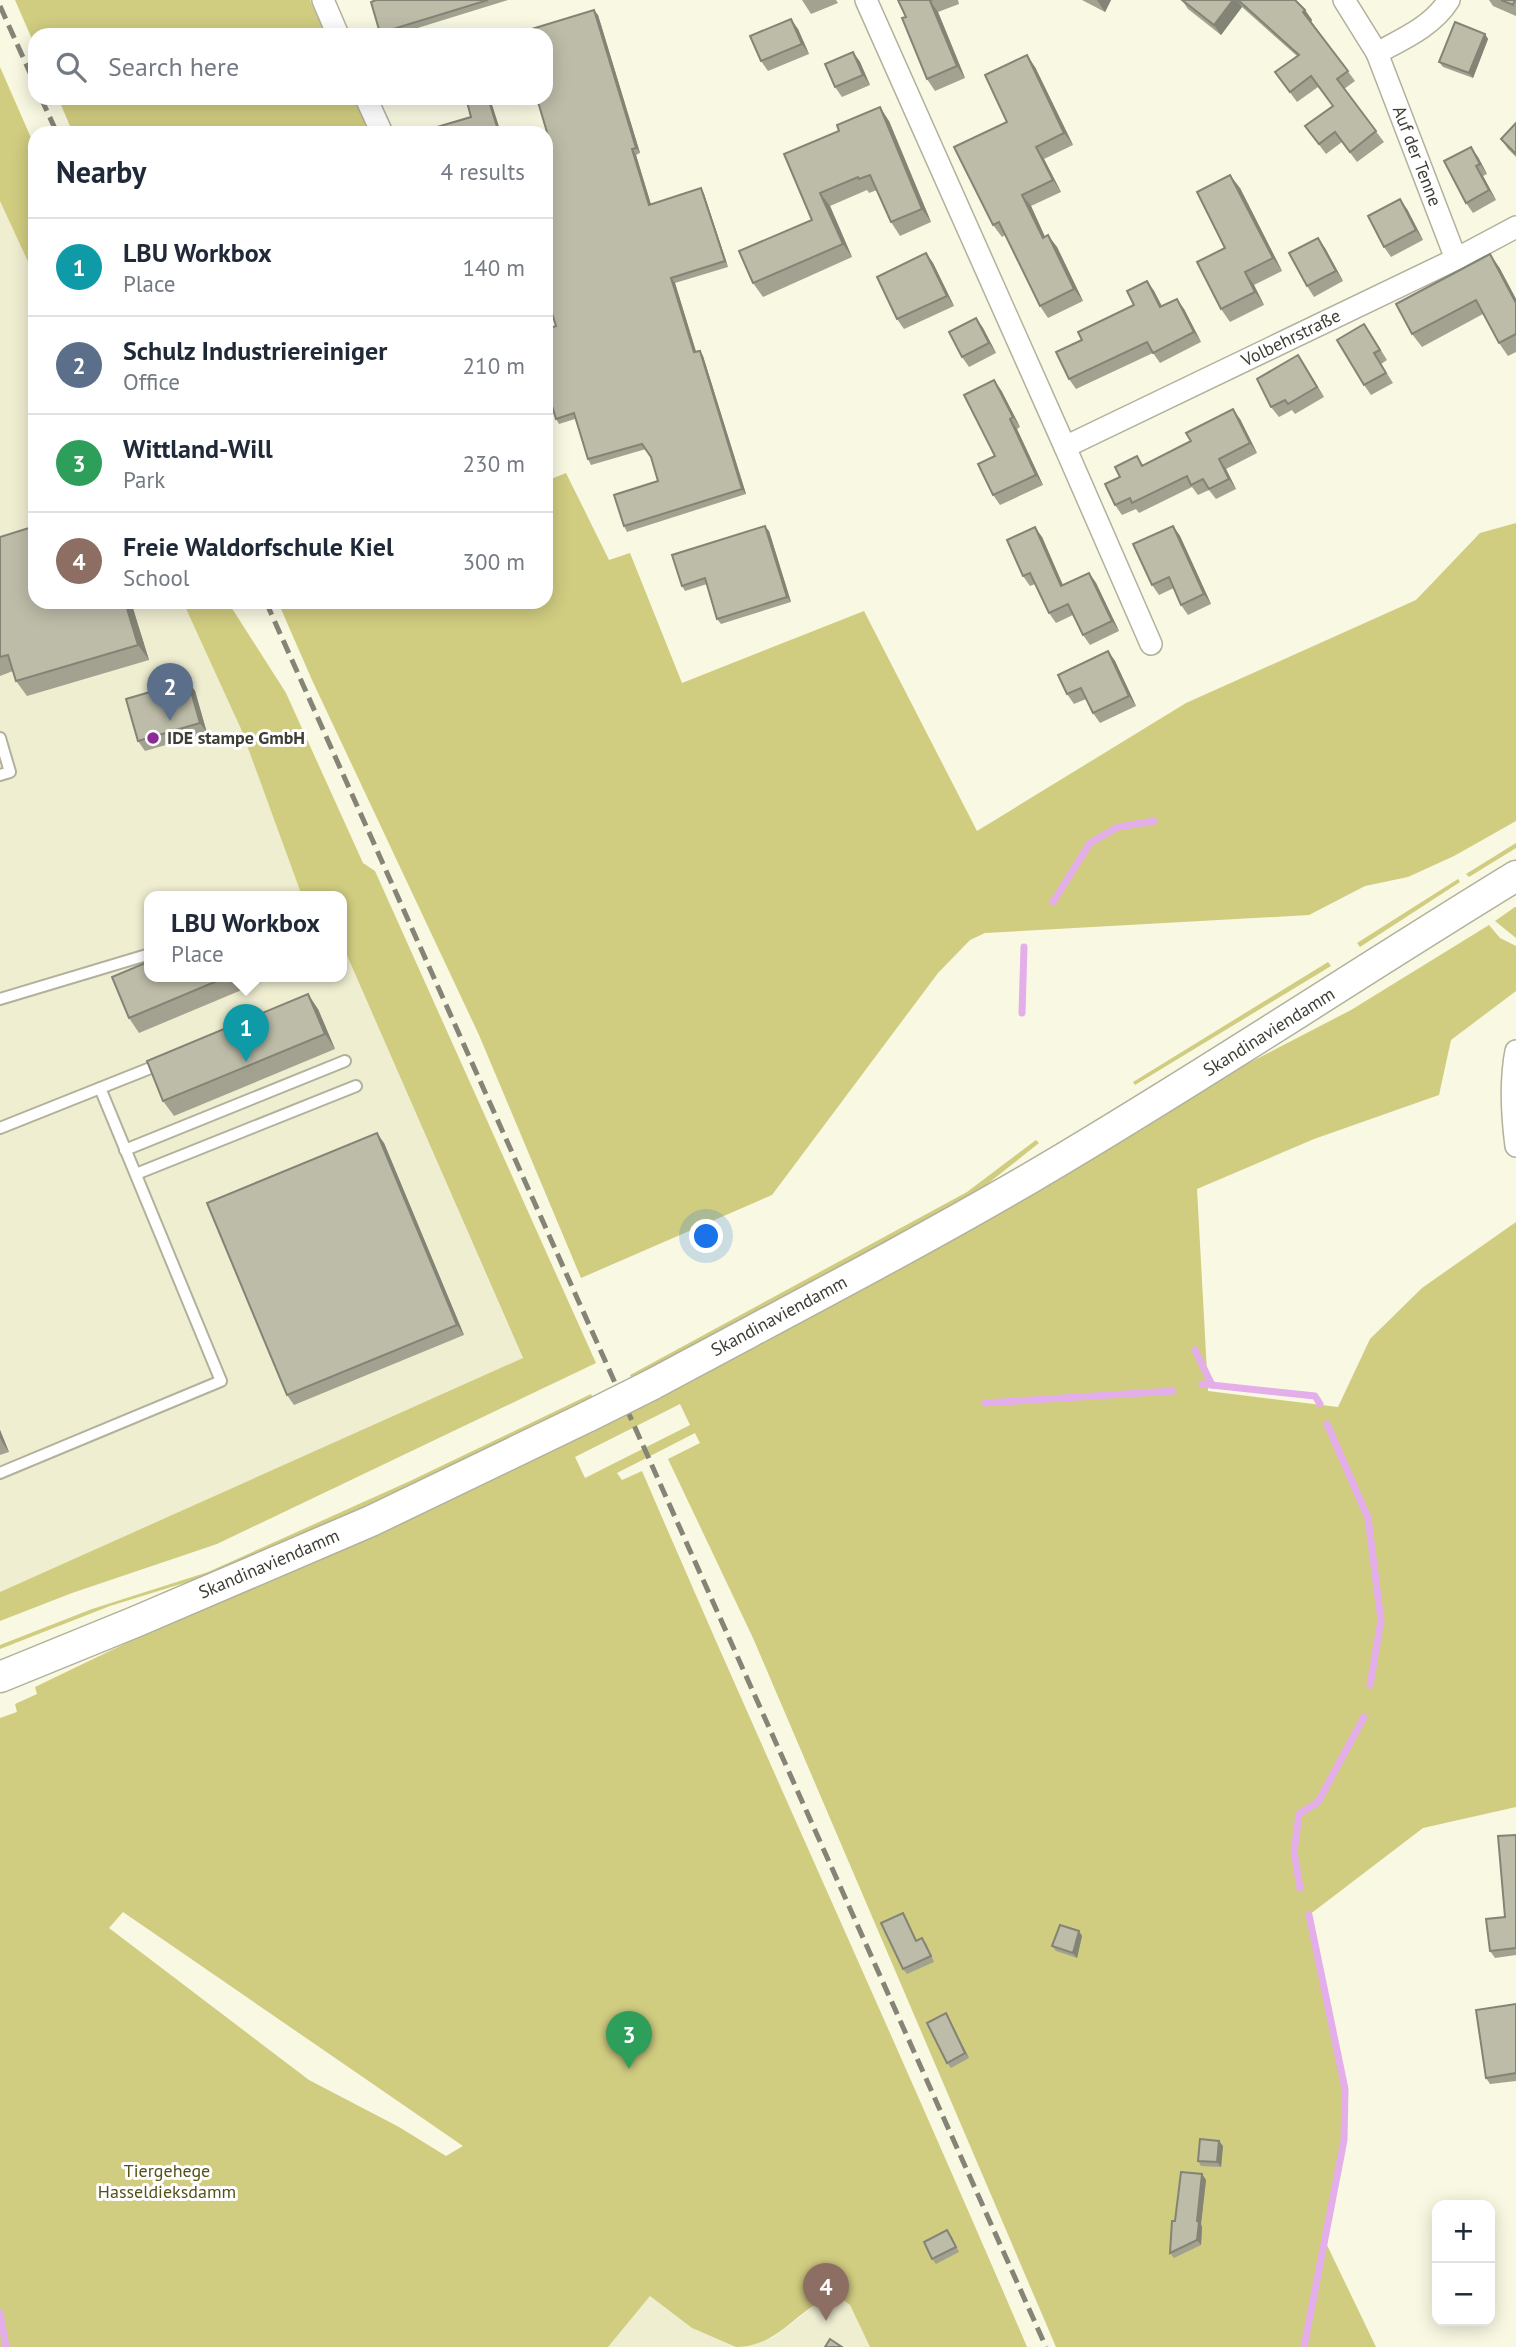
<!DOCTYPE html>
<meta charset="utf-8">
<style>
:root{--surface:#fff;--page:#f6f6f7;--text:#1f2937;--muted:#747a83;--line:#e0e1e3;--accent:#1a73e8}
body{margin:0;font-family:"PT Sans",sans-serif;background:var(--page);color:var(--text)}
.controls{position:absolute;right:21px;bottom:21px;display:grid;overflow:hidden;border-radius:14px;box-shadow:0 4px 18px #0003}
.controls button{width:63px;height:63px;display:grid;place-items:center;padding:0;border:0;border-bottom:2px solid var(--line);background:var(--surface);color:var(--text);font:35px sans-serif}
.you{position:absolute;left:707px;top:1237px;width:24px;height:24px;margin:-18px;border:5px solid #fff;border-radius:50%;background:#1a73e8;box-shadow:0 0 0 10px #1a73e833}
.badge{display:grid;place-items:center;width:46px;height:46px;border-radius:50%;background:var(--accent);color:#fff;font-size:23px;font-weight:700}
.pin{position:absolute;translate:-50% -58px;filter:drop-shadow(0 2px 4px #0008)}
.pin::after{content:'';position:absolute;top:37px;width:24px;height:21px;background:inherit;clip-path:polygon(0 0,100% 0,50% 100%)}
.popup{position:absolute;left:144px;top:891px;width:203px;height:91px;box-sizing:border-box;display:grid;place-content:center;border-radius:14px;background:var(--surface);filter:drop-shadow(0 2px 5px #0005);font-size:23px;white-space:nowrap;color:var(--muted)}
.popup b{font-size:26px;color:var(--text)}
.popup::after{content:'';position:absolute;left:50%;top:100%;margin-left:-14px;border:14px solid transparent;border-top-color:var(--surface)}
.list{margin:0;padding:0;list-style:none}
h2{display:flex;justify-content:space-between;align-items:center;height:91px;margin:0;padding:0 28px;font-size:30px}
h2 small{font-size:23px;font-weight:400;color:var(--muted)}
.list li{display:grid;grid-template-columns:46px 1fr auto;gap:21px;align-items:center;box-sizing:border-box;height:98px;padding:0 28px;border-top:2px solid var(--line)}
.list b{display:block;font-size:26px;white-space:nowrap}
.list p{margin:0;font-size:23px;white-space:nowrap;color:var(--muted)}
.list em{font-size:23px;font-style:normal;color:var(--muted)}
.icon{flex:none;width:38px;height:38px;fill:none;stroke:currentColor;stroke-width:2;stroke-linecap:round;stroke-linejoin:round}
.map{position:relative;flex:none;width:1516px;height:2347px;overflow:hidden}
.search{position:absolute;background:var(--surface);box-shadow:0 4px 18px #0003;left:28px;top:28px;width:525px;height:77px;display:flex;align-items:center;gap:18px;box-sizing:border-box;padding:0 24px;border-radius:21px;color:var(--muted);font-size:26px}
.panel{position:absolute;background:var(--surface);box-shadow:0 4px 18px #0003;left:28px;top:126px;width:525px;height:483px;border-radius:21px}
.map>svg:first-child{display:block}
.built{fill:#efeed1}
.green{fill:#d0cc80;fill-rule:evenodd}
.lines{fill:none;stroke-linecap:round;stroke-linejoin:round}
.stream{stroke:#e3aee9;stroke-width:7}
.service-casing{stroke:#b1b19c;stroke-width:14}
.minor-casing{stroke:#b1b19c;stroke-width:24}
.secondary-casing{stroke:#b1b19c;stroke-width:33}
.service{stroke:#fff;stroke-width:10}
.minor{stroke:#fff;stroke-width:21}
.secondary{stroke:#fff;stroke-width:30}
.rail{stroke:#858476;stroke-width:5;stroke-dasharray:14 7;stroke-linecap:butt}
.secondary-bridge-casing{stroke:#b1b19c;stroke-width:33;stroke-linecap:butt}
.secondary-bridge{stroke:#fff;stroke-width:30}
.wall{fill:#a3a290}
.shaded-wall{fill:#848476}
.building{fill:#bdbca8;stroke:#848476;stroke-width:2}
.poi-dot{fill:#8b2c96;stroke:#fff;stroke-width:2.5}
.labels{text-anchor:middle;stroke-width:6;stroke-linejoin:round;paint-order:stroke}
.street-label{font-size:18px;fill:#3e3e35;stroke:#fff}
.poi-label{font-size:18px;font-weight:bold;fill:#3e3e35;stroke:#fff;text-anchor:start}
.park-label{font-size:18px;fill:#555117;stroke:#fff}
</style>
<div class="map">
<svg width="1516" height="2347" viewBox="0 0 1516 2347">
<rect width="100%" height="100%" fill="#f9f8e2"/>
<g class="built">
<path d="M0,201l35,76v325h149l57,127 61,167h-152v80h192v-32l181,415 -523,233z"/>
<path d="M650,2296l42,32 44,19h-128z"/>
<path d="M838,2296l12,9 20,42h-127l31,-10 43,-33 10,-6z"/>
</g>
<g class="green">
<path d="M15,0h295l16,35h-291v11z"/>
<path d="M0,67l35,80v130l-35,-76z"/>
<path d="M58,98h296l16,35h-297z"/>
<path d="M566,473l43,87 21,-7 52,130 182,-72 113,220 209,-128 230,-103 64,-67 36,-10v298l-62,35 -46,21 -43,9 -56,29 -324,18 -15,7 -32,33 -166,222 -191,83 -102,-243 -167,-355 -34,-78h268v-121z"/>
<path d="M183,602h45l58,91 77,170 12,8 221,492 -379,181 -145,49 -72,28v-29l523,-234 -181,-414v-48h-40l-61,-167z"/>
<path d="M1516,843v5l-47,29 -3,-3z"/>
<path d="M1458,879l2,3 -100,65 -3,-4z"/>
<path d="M1515,907h1v31l-21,-17z"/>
<path d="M1489,925l11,13 16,8v45l-65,49 -12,55 -125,44 -117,50 11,202 130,16 32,-68 52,-51 94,-66v585l-93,21 -114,87 36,174 -1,51 -18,103 50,104h-320l-303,-709 -85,-179 32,-16 -5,-10 -78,40 5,7 20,-9c126,293 260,583 385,876h-157l-20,-42 -12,-9c-38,6 -56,51 -102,51l-44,-19 -42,-32 -42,51h-608v-629l17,-6 -2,-8 22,-10 -2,-7 137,-66 1179,-611zM680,1404l10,21 -105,53 -10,-21zM123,1912l340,234 -17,10 -47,-29 -90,-47 -200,-152z"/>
<path d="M1328,962l3,4 -196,119 -2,-3z"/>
<path d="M1036,1140l3,3 -53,42 -16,10 -169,94 -169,90 -2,-4 337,-183z"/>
<path d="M591,1394l2,4 -181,87 -202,90 -100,31 -110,43v-4l92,-36 116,-37 202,-91z"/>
</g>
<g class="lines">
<g class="stream">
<path d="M1053,902l37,-59 28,-16 36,-6"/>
<path d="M1022,1013l2,-66"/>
<path d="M1195,1350l17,35"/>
<path d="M1202,1384l113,12 5,8"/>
<path d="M985,1403l188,-12"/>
<path d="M1327,1424l41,94 13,102 -11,65"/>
<path d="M1300,1888l-6,-36 5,-38 19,-12 46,-85"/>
<path d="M0,2313l6,34"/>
<path d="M1304,2347l40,-207 1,-51 -36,-174"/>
</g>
<defs>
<g id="service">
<path d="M0,738l10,34 -10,3"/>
<path d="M0,999l150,-45"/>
<path d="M0,1128l163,-65"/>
<path d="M125,1150l220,-89"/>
<path d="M136,1174l220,-88"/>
<path d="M0,1473l221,-92 -121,-293"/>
</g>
<g id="minor">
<path d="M323,0l15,35"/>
<path d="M866,0l199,447 391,-188 60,-32"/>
<path d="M1344,0l33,53 79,206"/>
<path d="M1377,53c26,-14 56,-27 72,-53"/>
<path d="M366,98l16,35"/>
<path d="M1065,447l86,197"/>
<path d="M1516,1051c-6,31 -4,64 0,95"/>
</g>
<g id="secondary">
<path d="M651,1385c128,-69 256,-135 381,-208 164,-96 322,-202 484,-301"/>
<path d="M0,1677l135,-55 236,-101 218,-105"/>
</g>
</defs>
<use href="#service" class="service-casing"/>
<use href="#minor" class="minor-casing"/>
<use href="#secondary" class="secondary-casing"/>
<use href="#service" class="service"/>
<use href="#minor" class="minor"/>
<use href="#secondary" class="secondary"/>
<g class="rail">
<path d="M0,6l35,78"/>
<path d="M41,98l16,35"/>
<path d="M266,602l780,1745"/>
</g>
<defs>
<path id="secondary-bridge" d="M589,1416l62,-31"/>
</defs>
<use href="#secondary-bridge" class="secondary-bridge-casing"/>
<use href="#secondary-bridge" class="secondary-bridge"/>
</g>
<g class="wall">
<path d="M376,0h132l-113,35h-13l-2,-2z"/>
<path d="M802,0h34l2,3 -27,11z"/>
<path d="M898,0h60l1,4 -21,8 27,66 -30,13 -8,-12 -21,-62z"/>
<path d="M1082,0h29l-6,12z"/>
<path d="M1182,0h113l10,10 7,10 -1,1 44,60 -11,8 40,53 -27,20 -15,-20 -16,12 -21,-28 28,-20 -15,-19 -21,15 -22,-30 22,-16 -55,-49 -21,28 -33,-26z"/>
<path d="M1489,0h27v16l-23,-10z"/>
<path d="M598,15l42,138 -4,2 15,50 50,-17 3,6 24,73 -53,16 21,69 4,-1 3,5 43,138 -119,38 -3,-6 34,-45 -7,-24 -5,-8 -55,16 -3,-6 -13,-40 -16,5 -3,-5v-93l-6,-184 -9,-41z"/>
<path d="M798,29l11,25 -41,17 -7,-10z"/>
<path d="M1485,34l3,5 -15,39 -30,-11 -4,-5z"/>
<path d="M853,52l7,10 10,23 -28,12 -7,-10z"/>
<path d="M1035,67l38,78 -29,14 17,33 -30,14 14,31 12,10 26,54 -35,17 -8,-12 -35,-71 -3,2 -9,-12 14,-103z"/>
<path d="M889,121l42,101 -31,14 -9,-14 -14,-32 -8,3 -2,-3 -37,16 22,51 -89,40 -10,-14 59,-63 -28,-66z"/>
<path d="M1516,123v34l-8,-8 -7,-10z"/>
<path d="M1478,157l9,17 -4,2 13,24 -23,13 -7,-10z"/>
<path d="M1240,188l42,83 -28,14 10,20 -34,17 -9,-13 4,-61z"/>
<path d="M1407,209l16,31 -32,17 -7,-10z"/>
<path d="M1325,248l18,33 -29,16 -7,-11z"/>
<path d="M926,253l7,10 21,43 -50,23 -7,-10z"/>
<path d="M1499,267l17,32v53l-8,4 -9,-13 -16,-29 -61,33 -10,-13z"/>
<path d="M1147,281l7,10 8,15 22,3 17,33 -41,21 -7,-10 -77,36 -7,-10 65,-74z"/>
<path d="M976,318l7,10 13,25 -27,14 -7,-10z"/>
<path d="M1371,334l16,26 -6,4 12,19 -22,12 -7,-10z"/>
<path d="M1305,366l19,31 -29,17 -3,-4 -13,7 -8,-10z"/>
<path d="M1001,390l19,37 -3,2 26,56 -43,20 -7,-10 2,-39z"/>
<path d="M1240,419l17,34 -31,16 10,20 -20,10 -7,-9 -11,5 -6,-8 -53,26 -3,-4 -14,6 -7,-10 5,-28 17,-21 6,9z"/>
<path d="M1173,526l7,10 31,68 -23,11 -7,-10 -7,-17 -15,7 -7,-10z"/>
<path d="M769,531l22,71 -70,22 -4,-5 -10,-35 -22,7 -3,-5z"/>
<path d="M0,537l131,65 18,58 -122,36 -11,-15 -3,-10 -13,5z"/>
<path d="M1042,537l21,48 26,-12 7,10 23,48 -29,14 -7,-10 -10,-20 -17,8 -7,-10 -14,-29 -5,2 -7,-10z"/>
<path d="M1108,651l7,10 21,45 -36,17 -7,-10 -7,-14 -12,5 -7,-10z"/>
<path d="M188,681l7,10 12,42 -62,18 -7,-10z"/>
<path d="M150,976h125l-136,57 -10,-15z"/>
<path d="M318,1009l17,40 -161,67 -11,-15z"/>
<path d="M384,1143l80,192 -170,70 -7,-10z"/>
<path d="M0,1430l9,22 -9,3z"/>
<path d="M1516,1835v120l-21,3 -5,-7 15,-34z"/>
<path d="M906,1918l11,23 9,2 8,19 -27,12 -4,-5z"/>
<path d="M1079,1931l3,5 -5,22 -21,-7 -4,-5z"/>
<path d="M1516,2004v77l-26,3 -4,-6z"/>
<path d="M949,2019l20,39 -18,10 -4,-5z"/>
<path d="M1219,2141l4,5 -2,21 -20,-1 -3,-5z"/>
<path d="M1202,2174l4,6 -5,44 1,3 -1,18 -27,13 -4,-5 5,-32z"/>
<path d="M951,2235l8,17 -23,12 -4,-5z"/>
</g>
<g class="shaded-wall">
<path d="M1097,0h14l-6,12z"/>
<path d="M1233,0h4l5,7 -21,28 -7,-10z"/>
<path d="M930,1l8,11 27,66 -8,-12z"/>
<path d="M594,10l4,5 42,138 -4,-5z"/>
<path d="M1305,10l7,10 -1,2 -8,-10z"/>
<path d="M791,19l7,10 11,25 -7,-10z"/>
<path d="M1485,34l3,5 -15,39 -4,-5z"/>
<path d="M853,52l7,10 10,23 -7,-10z"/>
<path d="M1027,55l8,12 38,78 -9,-12z"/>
<path d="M488,98h2l11,35h-2z"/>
<path d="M880,107l9,14 42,101 -9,-13z"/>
<path d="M1036,147l8,12 17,33 -8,-12z"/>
<path d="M1471,147l7,10 9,17 -7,-10z"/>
<path d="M632,149l4,6 17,56 -4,-6z"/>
<path d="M1476,166l7,10 13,24 -7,-10z"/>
<path d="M1230,175l10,13 42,83 -9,-13z"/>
<path d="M701,188l3,6 24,73 -3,-6z"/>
<path d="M820,193l10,13 22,51 -9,-13z"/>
<path d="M1022,195l9,11 20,44 -8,-12z"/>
<path d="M1400,199l7,10 16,31 -7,-10z"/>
<path d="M1048,235l9,12 26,54 -9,-12z"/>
<path d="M1318,238l7,10 18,33 -7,-10z"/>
<path d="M926,253l7,10 21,43 -7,-10z"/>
<path d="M1490,254l9,13 17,32v4z"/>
<path d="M1245,272l9,13 10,20 -9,-13z"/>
<path d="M671,278l4,5 23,75 -4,-6z"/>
<path d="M1147,281l7,10 13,26 -7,-10z"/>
<path d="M1177,299l7,10 17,33 -7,-10z"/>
<path d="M976,318l7,10 13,25 -7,-10z"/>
<path d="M700,351l3,5 43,138 -4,-5z"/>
<path d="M1298,355l7,11 19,31 -7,-10z"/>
<path d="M994,380l7,10 19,37 -7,-10z"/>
<path d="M1233,409l7,10 17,34 -7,-10z"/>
<path d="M1010,419l7,10 26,56 -7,-10z"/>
<path d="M1219,459l7,10 10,20 -7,-10z"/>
<path d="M765,526l4,5 22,71 -4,-5z"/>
<path d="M1173,526l7,10 31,68 -7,-10z"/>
<path d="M1035,527l7,10 26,60 -7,-11z"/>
<path d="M1089,573l7,10 23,48 -7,-10z"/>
<path d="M125,602h6l18,58 -11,-15z"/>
<path d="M1108,651l7,10 21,45 -7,-10z"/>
<path d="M188,681l7,10 12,42 -7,-10z"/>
<path d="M308,994l10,15 17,40 -10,-15z"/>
<path d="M377,1133l7,10 80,192 -7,-10z"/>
<path d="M0,1430l9,22 -7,-10 -2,-5z"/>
<path d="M1079,1931l3,5 -5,22 -4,-5z"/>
<path d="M946,2013l3,6 20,39 -4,-5z"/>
<path d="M1219,2141l4,5 -2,21 -4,-5z"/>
<path d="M1202,2174l4,6 -5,44 1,3 -1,18 -4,-5v-19z"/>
</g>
<g class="building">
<path d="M376,0h112l-108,33 -9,-31z"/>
<path d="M898,0h34l-2,1 27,65 -30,13 -25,-61 4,-1z"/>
<path d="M1182,0h51l-19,25z"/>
<path d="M1238,0h57l10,10 -2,2 45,59 -11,8 39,52 -26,21 -15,-20 -16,12 -14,-18 28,-20 -22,-30 -21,16 -15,-20 24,-17z"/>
<path d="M1501,0h14l-2,5z"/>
<path d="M594,10l42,138 -4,1 17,56 52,-17 24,73 -54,17 23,74 6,-1 42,138 -118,37 -10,-31 44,-14 -7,-24 -9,-13 -54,15 -14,-46 -18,6 -10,-33v-57l10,-3 -10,-32v-151l4,-1 -12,-40 3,-1 -1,-3h6v-63h-34z"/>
<path d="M791,19l11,25 -41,17 -11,-25z"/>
<path d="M1455,22l30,12 -16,39 -30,-11z"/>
<path d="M853,52l10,23 -28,12 -10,-23z"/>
<path d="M1027,55l37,78 -28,14 17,33 -31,15 21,43 5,-3 26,54 -34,17 -41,-84 -6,3 -39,-78 53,-25 -22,-47z"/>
<path d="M466,98h22l11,35h-71l-1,-3 44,-13z"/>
<path d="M880,107l42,102 -31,13 -21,-47 -11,4 -1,-2 -38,16 23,51 -90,39 -14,-32 73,-31 -28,-66 55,-23 -2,-6z"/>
<path d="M1516,123v31l-15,-15z"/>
<path d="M1471,147l9,17 -4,2 13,24 -23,13 -22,-42z"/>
<path d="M1230,175l43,83 -28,14 10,20 -34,17 -24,-47 28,-14 -28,-56z"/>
<path d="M1400,199l16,31 -32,17 -16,-31z"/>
<path d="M1318,238l18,33 -29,15 -18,-33z"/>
<path d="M926,253l21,43 -50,23 -20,-42z"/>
<path d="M1490,254l26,49v31l-17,9 -23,-43 -64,34 -16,-30z"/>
<path d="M1147,281l13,26 17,-8 17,33 -41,21 -6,-11 -78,37 -13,-27 26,-12 -4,-8 56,-27 -7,-14z"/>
<path d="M976,318l13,25 -27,14 -13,-25z"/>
<path d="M1364,324l16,26 -6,3 12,20 -22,12 -27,-45z"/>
<path d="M1298,355l19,32 -29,17 -3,-4 -14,7 -14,-28z"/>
<path d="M994,380l19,37 -3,2 26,56 -43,20 -15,-31 17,-8 -31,-61z"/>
<path d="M1233,409l17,34 -31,16 10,20 -20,10 -6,-10 -12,6 -4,-9 -55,27 -2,-5 -15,7 -10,-21 15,-7 -5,-10 22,-11 5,10 49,-25 -5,-8z"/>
<path d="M35,526v76h90l13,43 -122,36 -8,-26 -8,2v-120z"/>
<path d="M765,526l22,71 -70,22 -12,-41 -23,8 -10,-31z"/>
<path d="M1173,526l31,68 -23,11 -12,-28 -17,8 -19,-41z"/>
<path d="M1035,527l26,59 28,-13 23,48 -29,14 -15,-31 -19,9 -19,-40 -7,3 -16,-36z"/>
<path d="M1108,651l21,45 -36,17 -12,-25 -14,6 -9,-19z"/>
<path d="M188,681l12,42 -62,18 -12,-42z"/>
<path d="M150,961v15h79l-100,42 -17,-41z"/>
<path d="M308,994l17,40 -162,67 -16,-40z"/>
<path d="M377,1133l80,192 -170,70 -80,-192z"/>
<path d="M1516,1835v113l-26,3 -4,-32 19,-2 -7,-81z"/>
<path d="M903,1913l13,28 6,-3 9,18 -28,13 -22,-46z"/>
<path d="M1060,1925l19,6 -6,22 -21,-7z"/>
<path d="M1516,2004v69l-30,5 -10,-68z"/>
<path d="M946,2013l19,40 -18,10 -20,-40z"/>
<path d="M1200,2139l19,2 -2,21 -19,-1z"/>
<path d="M1181,2172l21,2 -5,47 2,1 -2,18 -27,13 2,-32h3z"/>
<path d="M947,2230l9,17 -24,12 -8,-17z"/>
<path d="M830,2339l12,8h-17z"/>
</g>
<circle class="poi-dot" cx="153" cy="738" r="7"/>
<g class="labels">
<g class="street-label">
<text transform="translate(1417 156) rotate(69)" y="6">Auf der Tenne</text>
<text transform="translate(1291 338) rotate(-26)" y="6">Volbehrstraße</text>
<text transform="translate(1269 1032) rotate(-32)" y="6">Skandinaviendamm</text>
<text transform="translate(779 1316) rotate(-28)" y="6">Skandinaviendamm</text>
<text transform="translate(269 1564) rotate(-23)" y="6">Skandinaviendamm</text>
</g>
<g class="poi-label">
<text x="167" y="744">IDE stampe GmbH</text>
</g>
<g class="park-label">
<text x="167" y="2177">Tiergehege<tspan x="167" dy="21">Hasseldieksdamm</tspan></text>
</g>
</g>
</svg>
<div class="controls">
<button>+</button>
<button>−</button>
</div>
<div class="you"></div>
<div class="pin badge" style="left:246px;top:1062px;background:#0f9aa8">1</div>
<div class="popup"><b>LBU Workbox</b>Place</div>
<div class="pin badge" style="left:170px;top:721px;background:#5c6f8a">2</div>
<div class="pin badge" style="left:629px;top:2069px;background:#2e9e5b">3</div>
<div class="pin badge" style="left:826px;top:2321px;background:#8d6e63">4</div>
<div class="search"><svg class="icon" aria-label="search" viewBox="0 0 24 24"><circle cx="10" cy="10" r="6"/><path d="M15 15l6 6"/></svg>Search here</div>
<section class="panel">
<h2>Nearby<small>4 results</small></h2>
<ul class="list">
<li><span class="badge" style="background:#0f9aa8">1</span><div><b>LBU Workbox</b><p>Place</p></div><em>140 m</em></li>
<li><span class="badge" style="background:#5c6f8a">2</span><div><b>Schulz Industriereiniger</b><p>Office</p></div><em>210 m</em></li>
<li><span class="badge" style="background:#2e9e5b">3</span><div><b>Wittland-Will</b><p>Park</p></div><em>230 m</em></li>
<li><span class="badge" style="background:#8d6e63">4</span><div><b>Freie Waldorfschule Kiel</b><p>School</p></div><em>300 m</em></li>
</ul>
</section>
</div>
